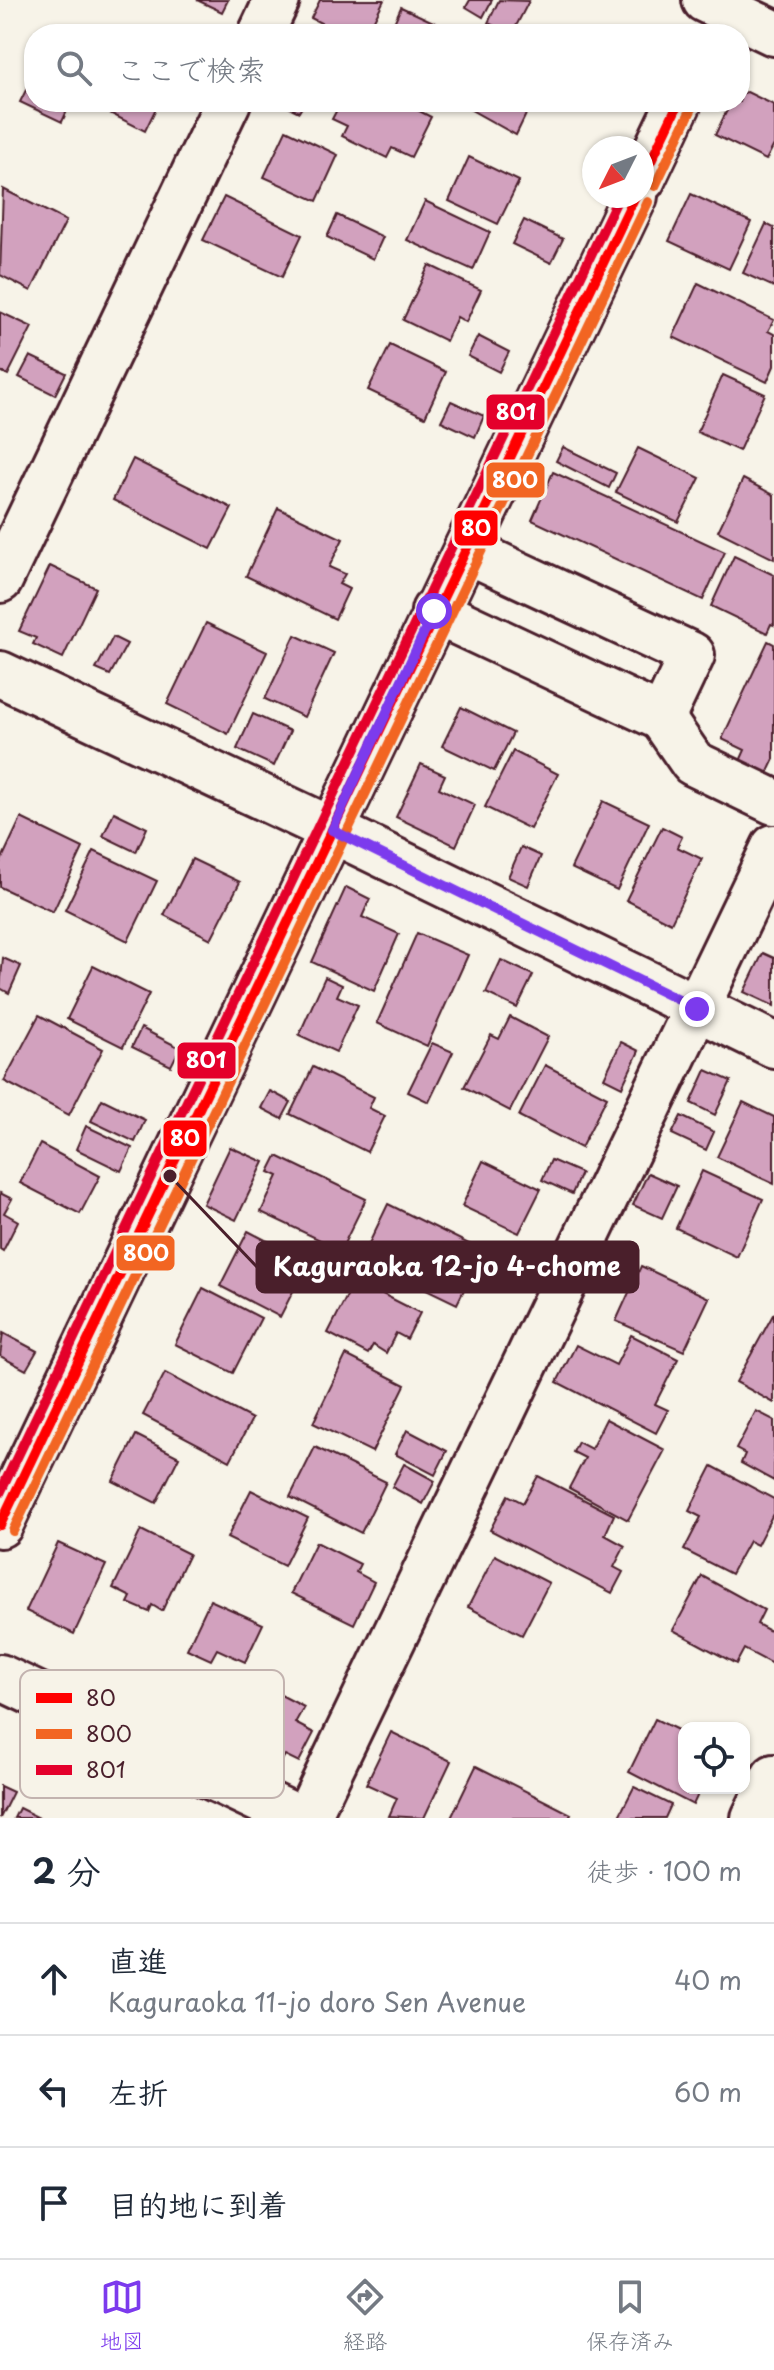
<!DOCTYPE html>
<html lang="ja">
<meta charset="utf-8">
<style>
:root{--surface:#fff;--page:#f2f2f3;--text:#1f2937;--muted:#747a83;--line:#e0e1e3;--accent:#7c3aed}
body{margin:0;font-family:"Playpen Sans","Klee One",sans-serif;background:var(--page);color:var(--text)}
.controls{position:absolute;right:24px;bottom:24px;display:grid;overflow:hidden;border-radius:16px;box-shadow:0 2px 6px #0004}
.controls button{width:72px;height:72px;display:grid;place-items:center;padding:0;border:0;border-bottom:2px solid var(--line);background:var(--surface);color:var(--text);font:40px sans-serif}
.compass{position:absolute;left:582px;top:136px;width:72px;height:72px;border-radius:50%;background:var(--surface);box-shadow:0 2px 6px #0004;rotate:228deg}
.stop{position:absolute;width:24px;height:24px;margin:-18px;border:6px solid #7c3aed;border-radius:50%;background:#fff}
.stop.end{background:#7c3aed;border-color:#fff;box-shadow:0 2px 8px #0008}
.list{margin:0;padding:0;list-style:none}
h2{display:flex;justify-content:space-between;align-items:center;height:104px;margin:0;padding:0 32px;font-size:34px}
h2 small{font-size:26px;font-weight:400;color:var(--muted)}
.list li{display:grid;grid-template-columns:52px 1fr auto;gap:24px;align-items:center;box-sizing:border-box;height:112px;padding:0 32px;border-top:2px solid var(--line)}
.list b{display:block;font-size:30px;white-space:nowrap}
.list p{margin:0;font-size:26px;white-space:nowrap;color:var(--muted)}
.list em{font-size:26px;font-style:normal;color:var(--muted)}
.icon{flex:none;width:44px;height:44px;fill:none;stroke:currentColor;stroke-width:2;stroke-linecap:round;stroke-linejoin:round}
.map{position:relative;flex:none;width:774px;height:1818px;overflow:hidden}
.search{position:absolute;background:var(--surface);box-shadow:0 2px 6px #0004;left:24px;right:24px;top:24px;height:88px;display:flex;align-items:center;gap:20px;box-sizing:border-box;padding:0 28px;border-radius:32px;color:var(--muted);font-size:30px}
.sheet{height:440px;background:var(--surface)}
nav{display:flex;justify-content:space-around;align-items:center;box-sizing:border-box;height:112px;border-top:2px solid var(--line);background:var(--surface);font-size:22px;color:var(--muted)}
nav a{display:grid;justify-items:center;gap:4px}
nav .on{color:var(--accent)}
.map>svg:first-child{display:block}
.building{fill:#d2a1be;stroke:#4a1f2b;stroke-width:2}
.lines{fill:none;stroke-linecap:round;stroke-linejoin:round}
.minor-casing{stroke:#4a1f2b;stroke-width:50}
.minor{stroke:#f7f3e8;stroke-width:44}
.bus-1-casing{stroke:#f7f3e8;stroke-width:16}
.bus-2-casing{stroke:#f7f3e8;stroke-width:16}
.bus-3-casing{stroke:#f7f3e8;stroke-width:16}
.bus-1{stroke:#f00;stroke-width:10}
.bus-2{stroke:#f26522;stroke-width:10}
.bus-3{stroke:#e4002b;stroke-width:10}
.route{stroke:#7c3aed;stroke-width:10}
.key{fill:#f7f3e8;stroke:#c3b3af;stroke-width:2}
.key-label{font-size:22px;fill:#4a1f2b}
.leader{fill:none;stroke:#4a1f2b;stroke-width:3}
.callout-dot{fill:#4a1f2b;stroke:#f7f3e8;stroke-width:3}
.callout{fill:#4a1f2b;stroke:#4a1f2b;stroke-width:3}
.callout-label{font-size:26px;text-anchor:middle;font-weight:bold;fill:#fff}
.line-badge{stroke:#f7f3e8;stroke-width:3}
.badge-label{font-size:22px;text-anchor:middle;font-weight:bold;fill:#fff}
</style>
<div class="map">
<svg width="774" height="1818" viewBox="0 0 774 1818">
<rect width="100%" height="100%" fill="#f7f3e8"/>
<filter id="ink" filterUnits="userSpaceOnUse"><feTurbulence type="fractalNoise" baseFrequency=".0125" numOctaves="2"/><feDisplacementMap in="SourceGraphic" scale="16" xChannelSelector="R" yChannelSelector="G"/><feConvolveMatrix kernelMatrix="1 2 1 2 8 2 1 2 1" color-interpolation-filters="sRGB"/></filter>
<g filter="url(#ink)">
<g class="building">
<path d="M197,0h31l-6,12z"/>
<path d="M320,0h64l-17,34h-25l-31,-16z"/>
<path d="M470,0h22l-9,17 -17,-10z"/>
<path d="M499,0l30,1 -17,33 -24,-11z"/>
<path d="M401,7l58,27h-70z"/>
<path d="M30,82l4,2v18h37l-9,20 -42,-20z"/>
<path d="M747,92l27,13v40l-8,15 -51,-25 16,-33h9v-8z"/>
<path d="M88,102h71l-14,29z"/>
<path d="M278,102h27l-6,10z"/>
<path d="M341,102h61l29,15 -20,40 -19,-9 -5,10 -45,-22 5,-10 -15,-7z"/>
<path d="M457,102h75l-16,33z"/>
<path d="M286,130l52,25 -21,46 -53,-24z"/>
<path d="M469,157l50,24 -21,43 -49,-23z"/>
<path d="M3,189l63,32 -35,70 -31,-16z"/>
<path d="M691,194l60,28 -22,47 -60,-28z"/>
<path d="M224,197l78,38 -20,42 -79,-37z"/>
<path d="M425,201l65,31 -17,38 -66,-30z"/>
<path d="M337,215l46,22 -10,22 -46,-22z"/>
<path d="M524,220l39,19 -12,24 -39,-19z"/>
<path d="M766,224l8,4v59l-31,-14z"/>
<path d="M429,265l52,25 -15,32 -9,-5 -11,24 -43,-21z"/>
<path d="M698,283l76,37 -6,11 6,3v32l-7,16 -94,-45z"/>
<path d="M0,312l32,15 -24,48 -8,-4z"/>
<path d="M478,336l31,16 -10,20 -31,-16z"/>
<path d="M390,345l56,27 -21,45 -57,-27z"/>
<path d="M30,356l36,17 -11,22 -36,-18z"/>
<path d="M723,375l42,19 -26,57 -42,-19z"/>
<path d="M451,401l33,15 -9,21 -34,-16z"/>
<path d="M563,447l53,26 -7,15 -53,-27z"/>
<path d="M638,448l62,30 -22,44 -62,-30z"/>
<path d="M133,459l99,49 -21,41 -98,-49z"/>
<path d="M553,472l172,80 -22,48 -171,-80z"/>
<path d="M743,479l31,16v64l-56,-28z"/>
<path d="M278,508l65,31 -14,28 16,7 -6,10 10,5 -14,30 -89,-43z"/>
<path d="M734,556l40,19v50l-3,-1 -4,9 -56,-27z"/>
<path d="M50,566l46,22 -33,70 -30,-14 3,-6 -17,-7z"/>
<path d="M206,623l61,29 -39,82 -61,-30z"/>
<path d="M295,635l39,18 -30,64 -39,-18z"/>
<path d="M113,637l14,7 -17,31 -14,-6z"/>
<path d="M768,641l6,3v115l-7,15 -27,-13 5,-11 -23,-11z"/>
<path d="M461,707l52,26 -19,38 -52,-25z"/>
<path d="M253,714l37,17 -16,35 -37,-17z"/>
<path d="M513,751l45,23 -28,55 -45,-22z"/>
<path d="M421,764l24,11 -6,13 36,17 -19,41 -60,-29z"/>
<path d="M603,801l46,22 -32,67 -46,-22z"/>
<path d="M114,812l33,16 -11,24 -33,-16z"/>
<path d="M21,818l62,30 -30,64 -53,-25v-24z"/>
<path d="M662,827l20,10 -5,10 25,12 -31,64 -45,-23z"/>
<path d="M521,847l20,9 -13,30 -20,-9z"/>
<path d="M94,851l63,30 -29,60 -63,-31z"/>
<path d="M192,859l48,23 -29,57 -47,-24z"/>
<path d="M346,887l24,12 -8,18 37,17 -25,57 -62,-29z"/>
<path d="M417,933l51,22 -41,91 -50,-23z"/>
<path d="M763,953l11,5v48l-30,-14z"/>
<path d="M3,958l18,8 -12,27 -9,-5z"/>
<path d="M501,960l32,15 -16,33 -31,-15z"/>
<path d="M93,966l56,28 -26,53 -56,-28z"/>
<path d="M325,977l17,8 -5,11 21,9 -22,47 -37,-17z"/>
<path d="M39,1015l64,34 -34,66 -65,-34z"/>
<path d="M510,1017l38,20 -38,74 -46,-24 27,-52 8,4z"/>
<path d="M141,1028l39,20 -9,18 -39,-19z"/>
<path d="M621,1042l18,9 -17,36 -18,-9z"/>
<path d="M432,1043l21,9 -24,50 -21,-10z"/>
<path d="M545,1065l62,32 -26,51 -62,-32z"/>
<path d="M313,1067l61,30 -5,11 16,8 -18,36 -77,-38z"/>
<path d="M706,1070l25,11 -16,34 -24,-12z"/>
<path d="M270,1091l21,11 -9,17 -21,-11z"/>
<path d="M102,1099l43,21 -10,22 -44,-21z"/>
<path d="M743,1102l31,15v67l-57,-27z"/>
<path d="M681,1116l33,16 -8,18 -34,-16z"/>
<path d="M86,1126l46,22 -11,23 -45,-22z"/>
<path d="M40,1144l60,32 -20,38 -60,-31z"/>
<path d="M230,1147l34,15 -28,58 -33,-16z"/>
<path d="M277,1156l89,43 -25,51 -80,-38 17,-36 -9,-4z"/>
<path d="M551,1160l30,13 -9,21 -30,-14z"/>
<path d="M483,1161l58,28 -22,44 -57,-27z"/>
<path d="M702,1171l61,28 -26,58 -61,-29z"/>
<path d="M648,1173l29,13 -15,32 -29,-13z"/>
<path d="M0,1193l12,6 -8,14 14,8 -15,30 -3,-2z"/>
<path d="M388,1204l95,47 -26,53 -95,-46z"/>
<path d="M248,1231l60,31 -28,55 -60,-31z"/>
<path d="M641,1266l68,32 -25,53 -68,-30z"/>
<path d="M355,1280l65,33 -13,26 -11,-6 -10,20 -13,-8 -5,9 -40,-21z"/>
<path d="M203,1288l58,30 -28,55 -58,-29z"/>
<path d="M774,1313v90l-38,-21z"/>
<path d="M3,1333l34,18 -11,19 -26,-14z"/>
<path d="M631,1335l47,24 -23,45 13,6 -12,23 -99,-51 19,-37 40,20z"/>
<path d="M346,1355l59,30 -33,67 -59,-29z"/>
<path d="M165,1373l87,46 -22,42 -87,-46z"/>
<path d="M756,1411l18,9v61l-33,-18 4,-9 -9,-5z"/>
<path d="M606,1419l59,31 -37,70 -59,-32 16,-30 -12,-6 5,-10 13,7z"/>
<path d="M407,1430l40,21 -12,24 -40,-21z"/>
<path d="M136,1435l43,22 -23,46 -43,-22z"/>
<path d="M315,1447l71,35 -25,51 -71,-36z"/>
<path d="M404,1464l31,17 -12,23 -31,-17z"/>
<path d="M712,1466l62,33v13l-17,33 -8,-4 -18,33 -47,-24 17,-33 -12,-6z"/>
<path d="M538,1476l76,39 -9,20 20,11 -11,21 9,5 -11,21 -122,-63 18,-35 15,8z"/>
<path d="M251,1490l57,28 -24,48 -57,-28z"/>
<path d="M141,1530l48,24 -27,57 -10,-6 -3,7 -21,-9 3,-6 -18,-9z"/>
<path d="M316,1542l44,22 -4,8 18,10 -20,42 -63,-31z"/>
<path d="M58,1543l48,22 -32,69 -48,-23z"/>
<path d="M495,1555l54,28 -27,52 -54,-28z"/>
<path d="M702,1576l62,34 -7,14 17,9 -2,31 -28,-15 -8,15 -63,-34z"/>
<path d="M210,1600l53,24 -18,38 -28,-13 -6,11 -24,-11z"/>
<path d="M275,1692l29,15 -9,16 19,10 -15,29 -14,-7 -5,9 -45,-22 20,-40 12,6z"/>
<path d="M655,1719l29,14v55h17l-8,17 -64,-33z"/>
<path d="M391,1732l60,29 -27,57 -35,-2 8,-18 -31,-14z"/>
<path d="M476,1766l95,48 -2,4h-118z"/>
<path d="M0,1786l13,6 -13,26z"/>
<path d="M634,1787l37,18 -6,13h-47z"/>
<path d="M19,1808l20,10h-25z"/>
</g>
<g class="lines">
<defs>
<g id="minor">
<path d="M705,0l69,33"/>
<path d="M261,34l16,-34"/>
<path d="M642,180l37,-78"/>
<path d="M0,580l228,-478"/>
<path d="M434,611l228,107 30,-63 -226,-105"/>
<path d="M0,674l332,156 442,215"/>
<path d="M662,718l31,45 81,39"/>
<path d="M0,1525l635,-1329"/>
<path d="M0,1677l298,141"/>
<path d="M307,1818l467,-971"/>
<path d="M754,1818l20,-41"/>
</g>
</defs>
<use href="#minor" class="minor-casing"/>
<use href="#minor" class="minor"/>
<defs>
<g id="bus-1">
<path d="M642,180l37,-78"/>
<path d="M0,1525l635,-1329"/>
</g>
<g id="bus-2">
<path d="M655,186l37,-78"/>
<path d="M13,1531l635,-1329"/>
</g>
<path id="bus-3" d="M0,1493l619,-1297"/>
</defs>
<use href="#bus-1" class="bus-1-casing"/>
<use href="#bus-2" class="bus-2-casing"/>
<use href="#bus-3" class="bus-3-casing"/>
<use href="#bus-1" class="bus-1"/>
<use href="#bus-2" class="bus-2"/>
<use href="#bus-3" class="bus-3"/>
</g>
</g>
<g class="lines" filter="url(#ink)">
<path class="route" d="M434,611l-102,219 365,179"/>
</g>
<rect x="20" y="1670" width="264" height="128" rx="12" class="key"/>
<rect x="36" y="1693" width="36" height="10" fill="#f00"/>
<rect x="36" y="1729" width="36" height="10" fill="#f26522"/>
<rect x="36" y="1765" width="36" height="10" fill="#e4002b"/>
<g class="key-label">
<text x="86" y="1706">80</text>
<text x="86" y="1742">800</text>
<text x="86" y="1778">801</text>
</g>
<path class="leader" d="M170 1176L257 1267"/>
<circle class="callout-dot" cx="170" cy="1176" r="8"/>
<rect class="callout" x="257" y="1242" width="381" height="50" rx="8"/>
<g class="callout-label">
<text x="447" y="1276">Kaguraoka 12-jo 4-chome</text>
</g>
<g class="line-badge">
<rect x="485" y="393" width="61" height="38" rx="8" fill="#e4002b"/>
<rect x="485" y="461" width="61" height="38" rx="8" fill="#f26522"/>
<rect x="453" y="509" width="46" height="38" rx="8" fill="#f00"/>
<rect x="176" y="1041" width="61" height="39" rx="8" fill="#e4002b"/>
<rect x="162" y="1119" width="46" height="39" rx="8" fill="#f00"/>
<rect x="115" y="1234" width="61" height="38" rx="8" fill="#f26522"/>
</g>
<g class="badge-label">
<text x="516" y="420">801</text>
<text x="515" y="488">800</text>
<text x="476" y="536">80</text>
<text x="206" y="1068">801</text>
<text x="185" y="1146">80</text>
<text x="146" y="1261">800</text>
</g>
</svg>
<div class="controls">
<button><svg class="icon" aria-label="locate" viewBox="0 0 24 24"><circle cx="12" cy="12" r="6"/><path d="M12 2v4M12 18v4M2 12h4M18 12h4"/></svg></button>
</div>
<svg class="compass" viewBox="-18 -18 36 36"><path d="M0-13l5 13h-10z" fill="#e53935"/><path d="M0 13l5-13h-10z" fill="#747a83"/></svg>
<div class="stop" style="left:434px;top:611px"></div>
<div class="stop end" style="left:697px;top:1009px"></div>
<div class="search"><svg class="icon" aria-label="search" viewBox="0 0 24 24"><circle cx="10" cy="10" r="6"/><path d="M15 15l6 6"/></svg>ここで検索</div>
</div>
<section class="sheet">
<h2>2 分<small>徒歩 · 100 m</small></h2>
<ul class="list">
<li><svg class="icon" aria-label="ahead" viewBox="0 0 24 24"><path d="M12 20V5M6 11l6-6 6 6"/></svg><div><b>直進</b><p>Kaguraoka 11-jo doro Sen Avenue</p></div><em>40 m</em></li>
<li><svg class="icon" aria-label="left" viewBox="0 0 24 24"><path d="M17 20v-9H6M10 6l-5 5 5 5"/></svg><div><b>左折</b></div><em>60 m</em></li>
<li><svg class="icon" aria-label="arrive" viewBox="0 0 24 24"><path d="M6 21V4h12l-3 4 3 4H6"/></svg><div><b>目的地に到着</b></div></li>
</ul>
</section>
<nav>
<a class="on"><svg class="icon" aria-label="map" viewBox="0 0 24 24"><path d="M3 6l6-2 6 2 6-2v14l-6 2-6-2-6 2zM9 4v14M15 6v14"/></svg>地図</a>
<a><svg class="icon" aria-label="directions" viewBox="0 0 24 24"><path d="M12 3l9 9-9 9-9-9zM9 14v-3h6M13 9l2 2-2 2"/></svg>経路</a>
<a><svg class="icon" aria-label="saved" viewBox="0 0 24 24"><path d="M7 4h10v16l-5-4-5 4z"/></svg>保存済み</a>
</nav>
